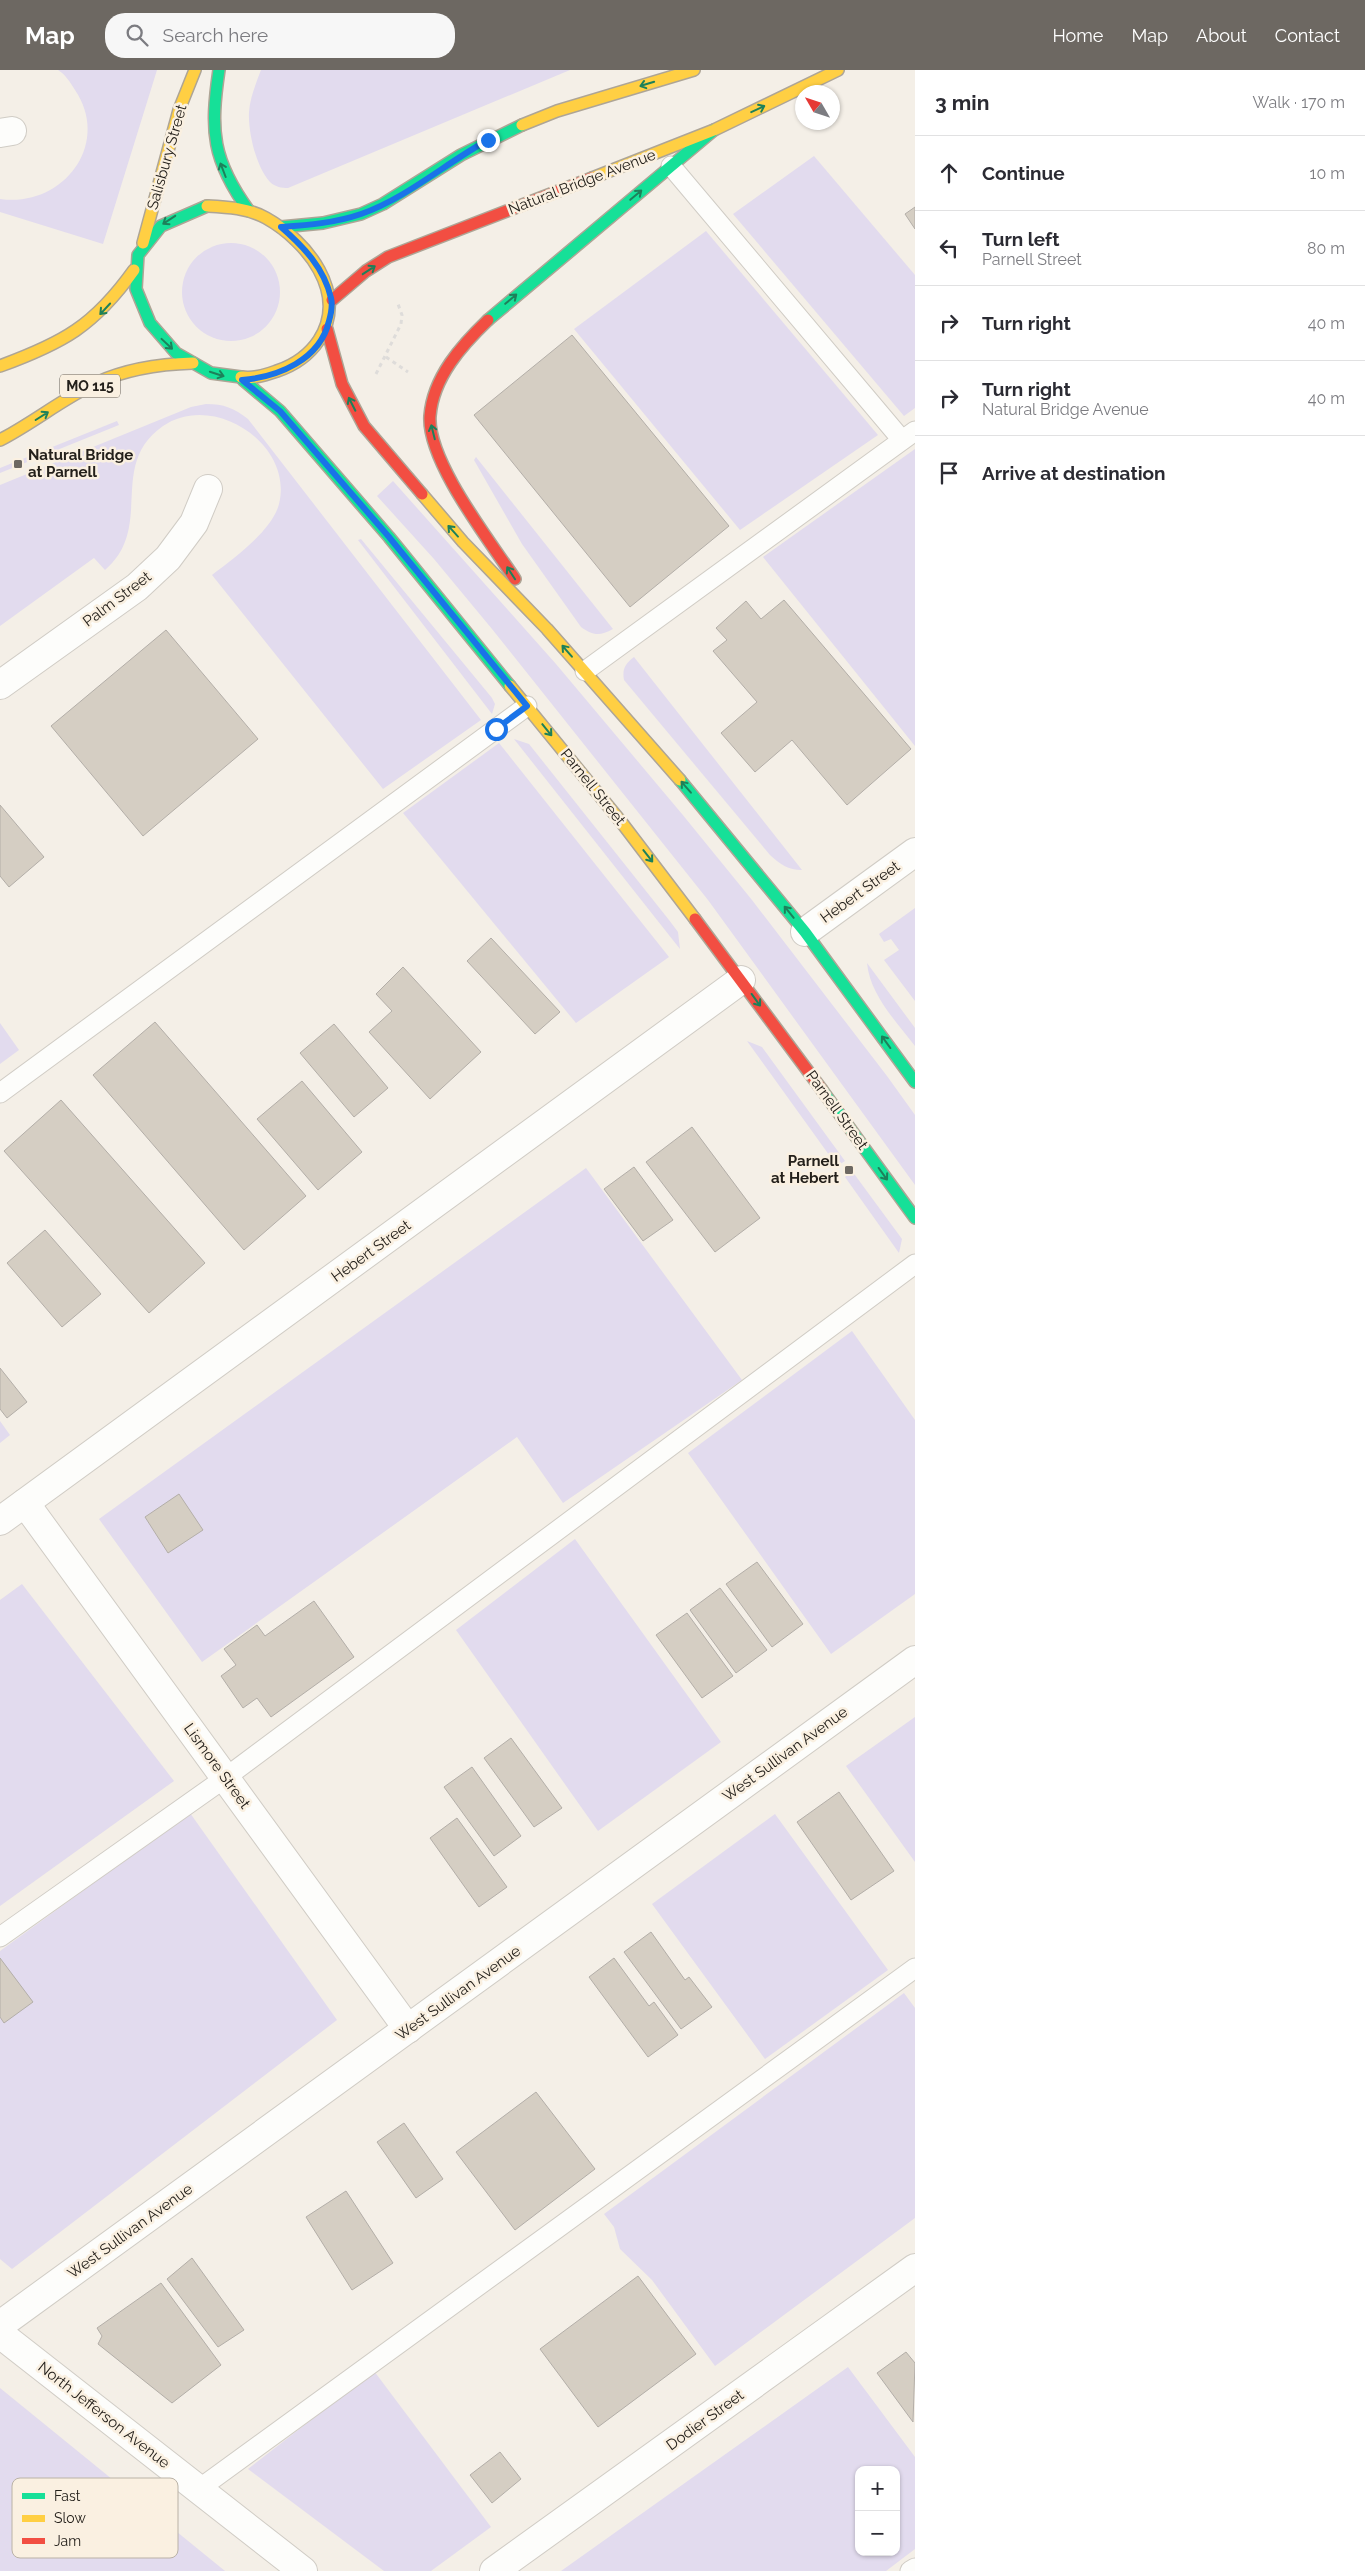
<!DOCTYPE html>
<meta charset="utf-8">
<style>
:root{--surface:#fff;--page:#f7f7f7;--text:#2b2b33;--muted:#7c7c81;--line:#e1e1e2;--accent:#6d6862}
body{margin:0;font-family:Raleway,sans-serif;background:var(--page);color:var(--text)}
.controls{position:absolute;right:15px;bottom:15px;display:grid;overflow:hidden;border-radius:10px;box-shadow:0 1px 4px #0004}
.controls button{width:45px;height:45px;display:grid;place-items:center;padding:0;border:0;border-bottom:1px solid var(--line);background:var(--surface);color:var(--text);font:25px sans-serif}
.compass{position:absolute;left:795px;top:15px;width:45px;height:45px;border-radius:50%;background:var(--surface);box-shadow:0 1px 4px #0004;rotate:309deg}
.stop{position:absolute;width:15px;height:15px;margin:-11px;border:4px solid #1a73e8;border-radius:50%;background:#fff}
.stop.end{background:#1a73e8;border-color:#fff;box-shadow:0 1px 5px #0008}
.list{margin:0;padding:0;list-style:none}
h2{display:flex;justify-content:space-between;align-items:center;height:65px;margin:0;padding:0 20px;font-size:21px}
h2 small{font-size:16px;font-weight:400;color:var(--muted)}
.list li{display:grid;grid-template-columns:32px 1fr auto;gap:15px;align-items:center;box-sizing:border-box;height:75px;padding:0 20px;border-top:1px solid var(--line)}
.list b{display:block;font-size:19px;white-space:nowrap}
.list p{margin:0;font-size:16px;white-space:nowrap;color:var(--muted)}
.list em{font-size:16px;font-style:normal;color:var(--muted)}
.icon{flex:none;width:28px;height:28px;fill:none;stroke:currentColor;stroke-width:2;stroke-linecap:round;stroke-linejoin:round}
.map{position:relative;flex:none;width:915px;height:2501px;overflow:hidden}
header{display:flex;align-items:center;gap:30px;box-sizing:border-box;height:70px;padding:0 25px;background:var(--accent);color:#fff}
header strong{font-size:24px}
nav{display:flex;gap:28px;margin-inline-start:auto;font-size:18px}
.search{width:350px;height:45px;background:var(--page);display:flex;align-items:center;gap:12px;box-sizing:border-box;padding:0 18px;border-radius:20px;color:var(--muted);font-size:19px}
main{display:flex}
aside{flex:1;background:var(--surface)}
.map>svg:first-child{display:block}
.green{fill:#e2dbee;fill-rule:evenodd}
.building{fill:#d5cec3;stroke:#b3aea8}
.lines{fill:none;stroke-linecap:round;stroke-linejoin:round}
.lane-casing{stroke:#d0ccc5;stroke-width:21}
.street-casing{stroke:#d0ccc5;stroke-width:30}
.fast-casing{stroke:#aea596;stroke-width:14}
.slow-casing{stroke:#aea596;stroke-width:14}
.jam-casing{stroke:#aea596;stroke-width:14}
.path{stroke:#dedcda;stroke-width:3;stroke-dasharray:4 4;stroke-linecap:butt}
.lane{stroke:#fdfdfb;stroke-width:19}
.street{stroke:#fdfdfb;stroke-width:28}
.fast{stroke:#16e098;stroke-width:11}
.slow{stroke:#ffcf43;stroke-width:11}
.jam{stroke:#f24e42;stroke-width:11}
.oneway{stroke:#1d805a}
.route{stroke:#1a73e8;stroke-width:6}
.poi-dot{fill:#6d6862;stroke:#faf0e1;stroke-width:2}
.labels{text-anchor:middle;stroke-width:5;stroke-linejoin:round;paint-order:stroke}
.shield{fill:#faf0e1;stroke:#645e56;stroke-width:1}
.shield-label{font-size:14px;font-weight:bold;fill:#24201b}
.street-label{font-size:15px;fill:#24201b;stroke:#faf0e1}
.poi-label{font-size:15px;font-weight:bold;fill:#24201b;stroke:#faf0e1;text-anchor:start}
.key{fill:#faf0e1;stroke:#bab2a6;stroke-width:1}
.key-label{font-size:14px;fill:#24201b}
</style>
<header>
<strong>Map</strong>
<div class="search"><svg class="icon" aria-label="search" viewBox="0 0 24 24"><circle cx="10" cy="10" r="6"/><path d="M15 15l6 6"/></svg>Search here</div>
<nav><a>Home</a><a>Map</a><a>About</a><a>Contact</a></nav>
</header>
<main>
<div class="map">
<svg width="915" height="2501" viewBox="0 0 915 2501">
<rect width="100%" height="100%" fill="#f4efe7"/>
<g class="green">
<path d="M58,0h99l-54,174 -103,-32v-13c62,9 112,-54 75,-109 -5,-8 -9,-15 -17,-20z"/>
<path d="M261,0h309l-282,118c-6,0 -13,-1 -18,-6 -14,-15 -22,-50 -21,-70 1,-14 7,-29 12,-42z"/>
<path d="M814,86l101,119v133l-11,8 -171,-202z"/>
<path d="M706,161l172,204 -138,95 -166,-201z"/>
<circle cx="231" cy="222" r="49"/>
<path d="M206,334c18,0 28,4 42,15l233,301 -98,69 -171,-214c21,-16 60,-44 67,-71 15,-59 -65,-113 -116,-78 -56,39 -8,101 -58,144l-11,-12 -94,68v-141l191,-78z"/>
<path d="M117,351l2,4 -119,48v-5z"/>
<path d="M915,379v297l-152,-189z"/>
<path d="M476,387l137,172c-13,7 -20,7 -32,-2l-59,-83 -48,-84z"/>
<path d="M393,411l163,183 126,150 70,86 135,176 28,39v70l-207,-285 -216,-271 -58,-70 -57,-63z"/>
<path d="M361,469l131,159 3,6 -3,10 -134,-174z"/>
<path d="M634,587l168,213c-14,0 -22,-6 -32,-15l-146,-175c-2,-11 1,-16 10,-23z"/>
<path d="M514,669l15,5 140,176 9,12 2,17z"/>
<path d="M499,673l170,214 -93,66 -173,-210z"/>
<path d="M915,838v93l-31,-41 15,-10 -8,-11 -7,3 -5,-8z"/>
<path d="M867,893l48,65v18c-19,-25 -45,-51 -48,-83z"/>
<path d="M0,953l19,27 -19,14z"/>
<path d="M747,971l15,6 83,114 -8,5z"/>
<path d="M586,1098l156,212 -179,123 -46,-66 -315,225 -103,-143z"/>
<path d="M852,1101l50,68 -3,14 -54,-76z"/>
<path d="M852,1261l63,89v174l-84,60 -143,-201z"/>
<path d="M0,1351l10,14 -10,8z"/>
<path d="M575,1469l146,203 -123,89 -142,-201z"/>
<path d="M22,1514l152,197 -174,125v-306z"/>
<path d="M915,1647v145l-69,-96z"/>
<path d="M190,1743l147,207 -325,249 -12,-10v-308z"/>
<path d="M775,1744l113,156 -123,89 -113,-155z"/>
<path d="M904,1923l11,15v210l-200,148 -63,-86 -32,-31 -6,-22 -10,-13z"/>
<path d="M848,2297l67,90v92l-29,22h-325zM859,2400h37v82h-37z"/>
<path d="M374,2301l117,156 -60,44h-47l-136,-102z"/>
<path d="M0,2318l225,183h-225z"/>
</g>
<g class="building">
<path d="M915,137v22l-10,-15z"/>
<path d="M572,265l157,191 -99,81 -156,-192z"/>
<path d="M784,530l127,149 -64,56 -55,-65 -37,32 -34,-39 36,-31 -44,-51 14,-11 -11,-12 30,-27 15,18z"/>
<path d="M166,560l92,109 -115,97 -92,-110z"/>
<path d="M0,735l44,52 -35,30 -9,-11z"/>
<path d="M491,868l69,74 -25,22 -68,-73z"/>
<path d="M403,897l78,85 -51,47 -61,-67 23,-21 -16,-17z"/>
<path d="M155,952l151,174 -62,54 -151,-175z"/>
<path d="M334,954l54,64 -34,29 -54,-64z"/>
<path d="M302,1011l60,71 -44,38 -61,-71z"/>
<path d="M61,1030l144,163 -56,50 -145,-162z"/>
<path d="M692,1057l68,91 -45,34 -69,-90z"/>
<path d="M634,1097l39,53 -30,21 -39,-52z"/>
<path d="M45,1160l56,64 -39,33 -55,-64z"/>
<path d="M0,1298l27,34 -20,16 -7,-9z"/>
<path d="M179,1424l24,36 -35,23 -23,-36z"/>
<path d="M757,1492l46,62 -31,23 -46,-63z"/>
<path d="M720,1518l47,62 -31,23 -46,-63z"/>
<path d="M314,1531l40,56 -83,60 -14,-19 -14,10 -22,-32 15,-11 -12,-16 33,-24 8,11z"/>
<path d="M687,1543l46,63 -31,22 -46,-63z"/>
<path d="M511,1668l51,70 -28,19 -50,-69z"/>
<path d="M472,1697l49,69 -27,20 -50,-69z"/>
<path d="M839,1722l55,79 -43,29 -54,-78z"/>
<path d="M457,1748l50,69 -28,20 -49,-69z"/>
<path d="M651,1862l34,48 4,-3 23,30 -31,22 -57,-77z"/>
<path d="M0,1888l33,44 -29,21 -4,-6z"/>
<path d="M614,1888l35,48 5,-4 24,33 -30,22 -59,-80z"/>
<path d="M536,2022l59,77 -80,61 -59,-78z"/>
<path d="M404,2053l39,56 -27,19 -39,-56z"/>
<path d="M346,2121l47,72 -41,27 -46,-73z"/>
<path d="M192,2188l52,72 -26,17 -51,-68z"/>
<path d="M638,2206l58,78 -98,73 -58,-78z"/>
<path d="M161,2213l60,82 -49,38 -74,-59 4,-8 -5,-8z"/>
<path d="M906,2282l9,11 -2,59 -36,-49z"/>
<path d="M500,2382l21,27 -29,24 -22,-28z"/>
</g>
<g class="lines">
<defs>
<g id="lane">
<path d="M671,96l231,274"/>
<path d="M585,601l330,-240"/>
<path d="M0,1023l527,-387"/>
<path d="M0,1867l225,-159 690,-514"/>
<path d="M199,2419l716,-521"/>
<path d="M910,2501l5,-3"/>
</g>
<g id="street">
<path d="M0,63l12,-2"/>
<path d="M0,615l137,-98 31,-29 26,-35 14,-34"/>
<path d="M805,862l110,-80"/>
<path d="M25,1433l383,526"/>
<path d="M0,1451l741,-541"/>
<path d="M0,2255l915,-665"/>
<path d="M0,2264l303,237"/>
<path d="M494,2501l421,-303"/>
</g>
<g id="fast">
<path d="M219,0c-9,61 -7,90 30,141"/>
<path d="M207,136l-46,20 -23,29 -2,34 14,34 26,30 35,20 30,4"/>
<path d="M281,157l42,-4 38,-9 22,-10 78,-49 61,-30"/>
<path d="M488,250l226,-190"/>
<path d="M243,310l37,31 109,126 121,149"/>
<path d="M680,710l125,152 110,150"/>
<path d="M822,1020l93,128"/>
</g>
<g id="slow">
<path d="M522,55l35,-14 137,-41"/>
<path d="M592,108l122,-48 124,-60"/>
<path d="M207,136c20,1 41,2 59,12 41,23 83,75 53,122 -10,15 -24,25 -42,31 -12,4 -23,8 -36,6"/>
<path d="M143,173l36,-133 16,-40"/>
<path d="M0,296c63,-23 94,-40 134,-96"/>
<path d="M0,370c33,-17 62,-41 96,-57 30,-14 64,-19 97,-20"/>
<path d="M422,424l41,48 84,87 133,151"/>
<path d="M510,616l112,137 73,96"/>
</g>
<g id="jam">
<path d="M332,230l34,-29 22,-14 204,-79"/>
<path d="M488,250c-26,25 -55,57 -58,96 -3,45 60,125 85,163"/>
<path d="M327,259l15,55 22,42 58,68"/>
<path d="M695,849l127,171"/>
</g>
</defs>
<use href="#lane" class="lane-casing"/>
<use href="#street" class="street-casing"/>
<use href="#fast" class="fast-casing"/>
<use href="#slow" class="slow-casing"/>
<use href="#jam" class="jam-casing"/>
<g class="path">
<path d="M386,287l22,15"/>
<path d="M376,304l25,-50 1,-9 -4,-11"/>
</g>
<use href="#lane" class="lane"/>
<use href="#street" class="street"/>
<use href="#fast" class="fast"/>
<use href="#slow" class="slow"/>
<use href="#jam" class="jam"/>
</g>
<defs><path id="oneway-shaft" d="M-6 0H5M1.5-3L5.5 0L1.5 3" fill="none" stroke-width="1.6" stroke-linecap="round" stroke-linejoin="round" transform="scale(1.25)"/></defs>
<g class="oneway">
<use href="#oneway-shaft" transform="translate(647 14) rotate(163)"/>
<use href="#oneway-shaft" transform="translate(758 39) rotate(-25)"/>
<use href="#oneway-shaft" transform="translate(223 100) rotate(-111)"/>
<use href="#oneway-shaft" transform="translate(636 125) rotate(-40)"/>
<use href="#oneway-shaft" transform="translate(169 150) rotate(147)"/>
<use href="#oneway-shaft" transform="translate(369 200) rotate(-33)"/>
<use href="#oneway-shaft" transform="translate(511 229) rotate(-40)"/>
<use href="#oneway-shaft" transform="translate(105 239) rotate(133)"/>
<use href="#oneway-shaft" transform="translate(167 274) rotate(43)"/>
<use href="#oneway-shaft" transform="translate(217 304) rotate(18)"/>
<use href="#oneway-shaft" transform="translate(352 334) rotate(-117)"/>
<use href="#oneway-shaft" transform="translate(42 346) rotate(-32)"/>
<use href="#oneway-shaft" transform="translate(433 362) rotate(-104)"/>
<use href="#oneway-shaft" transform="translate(453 461) rotate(-132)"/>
<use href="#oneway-shaft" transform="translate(511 503) rotate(-123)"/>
<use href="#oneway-shaft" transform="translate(567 581) rotate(-131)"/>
<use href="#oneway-shaft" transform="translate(547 660) rotate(51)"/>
<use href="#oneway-shaft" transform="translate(686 717) rotate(-131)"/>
<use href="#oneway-shaft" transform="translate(648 786) rotate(52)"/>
<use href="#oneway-shaft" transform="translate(789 842) rotate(-129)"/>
<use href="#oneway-shaft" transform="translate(756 930) rotate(54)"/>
<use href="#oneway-shaft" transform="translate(886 972) rotate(-126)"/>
<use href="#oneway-shaft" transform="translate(883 1104) rotate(54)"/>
</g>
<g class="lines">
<path class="route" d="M488,70c-42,23 -83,59 -127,74 -26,9 -53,11 -80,13 23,20 43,41 50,71 2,8 0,16 -2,23 -9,39 -51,56 -87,59l38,31 109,126 138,169 -31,23"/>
</g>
<g class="poi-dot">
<rect x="13" y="389" width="10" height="10" rx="2.5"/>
<rect x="844" y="1095" width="10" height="10" rx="2.5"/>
</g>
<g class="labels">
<rect class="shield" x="60" y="304.5" width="60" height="23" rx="4"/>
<g class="shield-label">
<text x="90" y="321">MO 115</text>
</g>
<g class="street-label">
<text transform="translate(167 87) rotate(-74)" y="5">Salisbury Street</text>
<text transform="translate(582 112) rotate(-21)" y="5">Natural Bridge Avenue</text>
<text transform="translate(117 529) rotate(-37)" y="5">Palm Street</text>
<text transform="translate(593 717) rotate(51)" y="5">Parnell Street</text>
<text transform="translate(860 822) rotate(-36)" y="5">Hebert Street</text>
<text transform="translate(837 1040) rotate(54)" y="5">Parnell Street</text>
<text transform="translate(371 1181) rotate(-36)" y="5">Hebert Street</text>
<text transform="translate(785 1684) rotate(-36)" y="5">West Sullivan Avenue</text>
<text transform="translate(217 1696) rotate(54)" y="5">Lismore Street</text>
<text transform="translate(458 1923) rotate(-36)" y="5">West Sullivan Avenue</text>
<text transform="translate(130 2161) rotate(-36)" y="5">West Sullivan Avenue</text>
<text transform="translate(104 2345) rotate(38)" y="5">North Jefferson Avenue</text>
<text transform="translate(705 2350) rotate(-36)" y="5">Dodier Street</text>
</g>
<g class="poi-label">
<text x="28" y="390">Natural Bridge<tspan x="28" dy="17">at Parnell</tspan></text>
<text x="839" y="1096" text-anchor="end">Parnell<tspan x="839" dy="17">at Hebert</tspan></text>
</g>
</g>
<rect x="12" y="2408" width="166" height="80" rx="8" class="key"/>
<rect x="22" y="2423" width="23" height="6" fill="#16e098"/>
<rect x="22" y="2445" width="23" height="7" fill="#ffcf43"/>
<rect x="22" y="2468" width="23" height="6" fill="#f24e42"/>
<g class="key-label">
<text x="54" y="2431">Fast</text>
<text x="54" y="2453">Slow</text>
<text x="54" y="2476">Jam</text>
</g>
</svg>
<div class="controls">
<button>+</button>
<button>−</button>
</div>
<svg class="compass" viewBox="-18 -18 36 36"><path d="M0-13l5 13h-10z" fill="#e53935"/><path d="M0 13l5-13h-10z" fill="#7c7c81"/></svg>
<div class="stop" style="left:496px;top:659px"></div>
<div class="stop end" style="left:488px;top:70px"></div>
</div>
<aside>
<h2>3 min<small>Walk · 170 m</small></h2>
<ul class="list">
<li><svg class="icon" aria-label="ahead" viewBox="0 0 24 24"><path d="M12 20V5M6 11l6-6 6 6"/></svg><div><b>Continue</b></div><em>10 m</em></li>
<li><svg class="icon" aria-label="left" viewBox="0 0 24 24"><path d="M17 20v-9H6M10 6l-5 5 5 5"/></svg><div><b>Turn left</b><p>Parnell Street</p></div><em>80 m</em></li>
<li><svg class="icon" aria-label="right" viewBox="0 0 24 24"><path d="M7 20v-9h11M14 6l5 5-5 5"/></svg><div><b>Turn right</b></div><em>40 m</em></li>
<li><svg class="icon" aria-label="right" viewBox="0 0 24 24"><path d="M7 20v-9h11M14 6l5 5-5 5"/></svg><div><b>Turn right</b><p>Natural Bridge Avenue</p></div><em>40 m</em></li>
<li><svg class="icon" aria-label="arrive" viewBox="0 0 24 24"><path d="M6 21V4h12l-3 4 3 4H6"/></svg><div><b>Arrive at destination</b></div></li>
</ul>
</aside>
</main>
